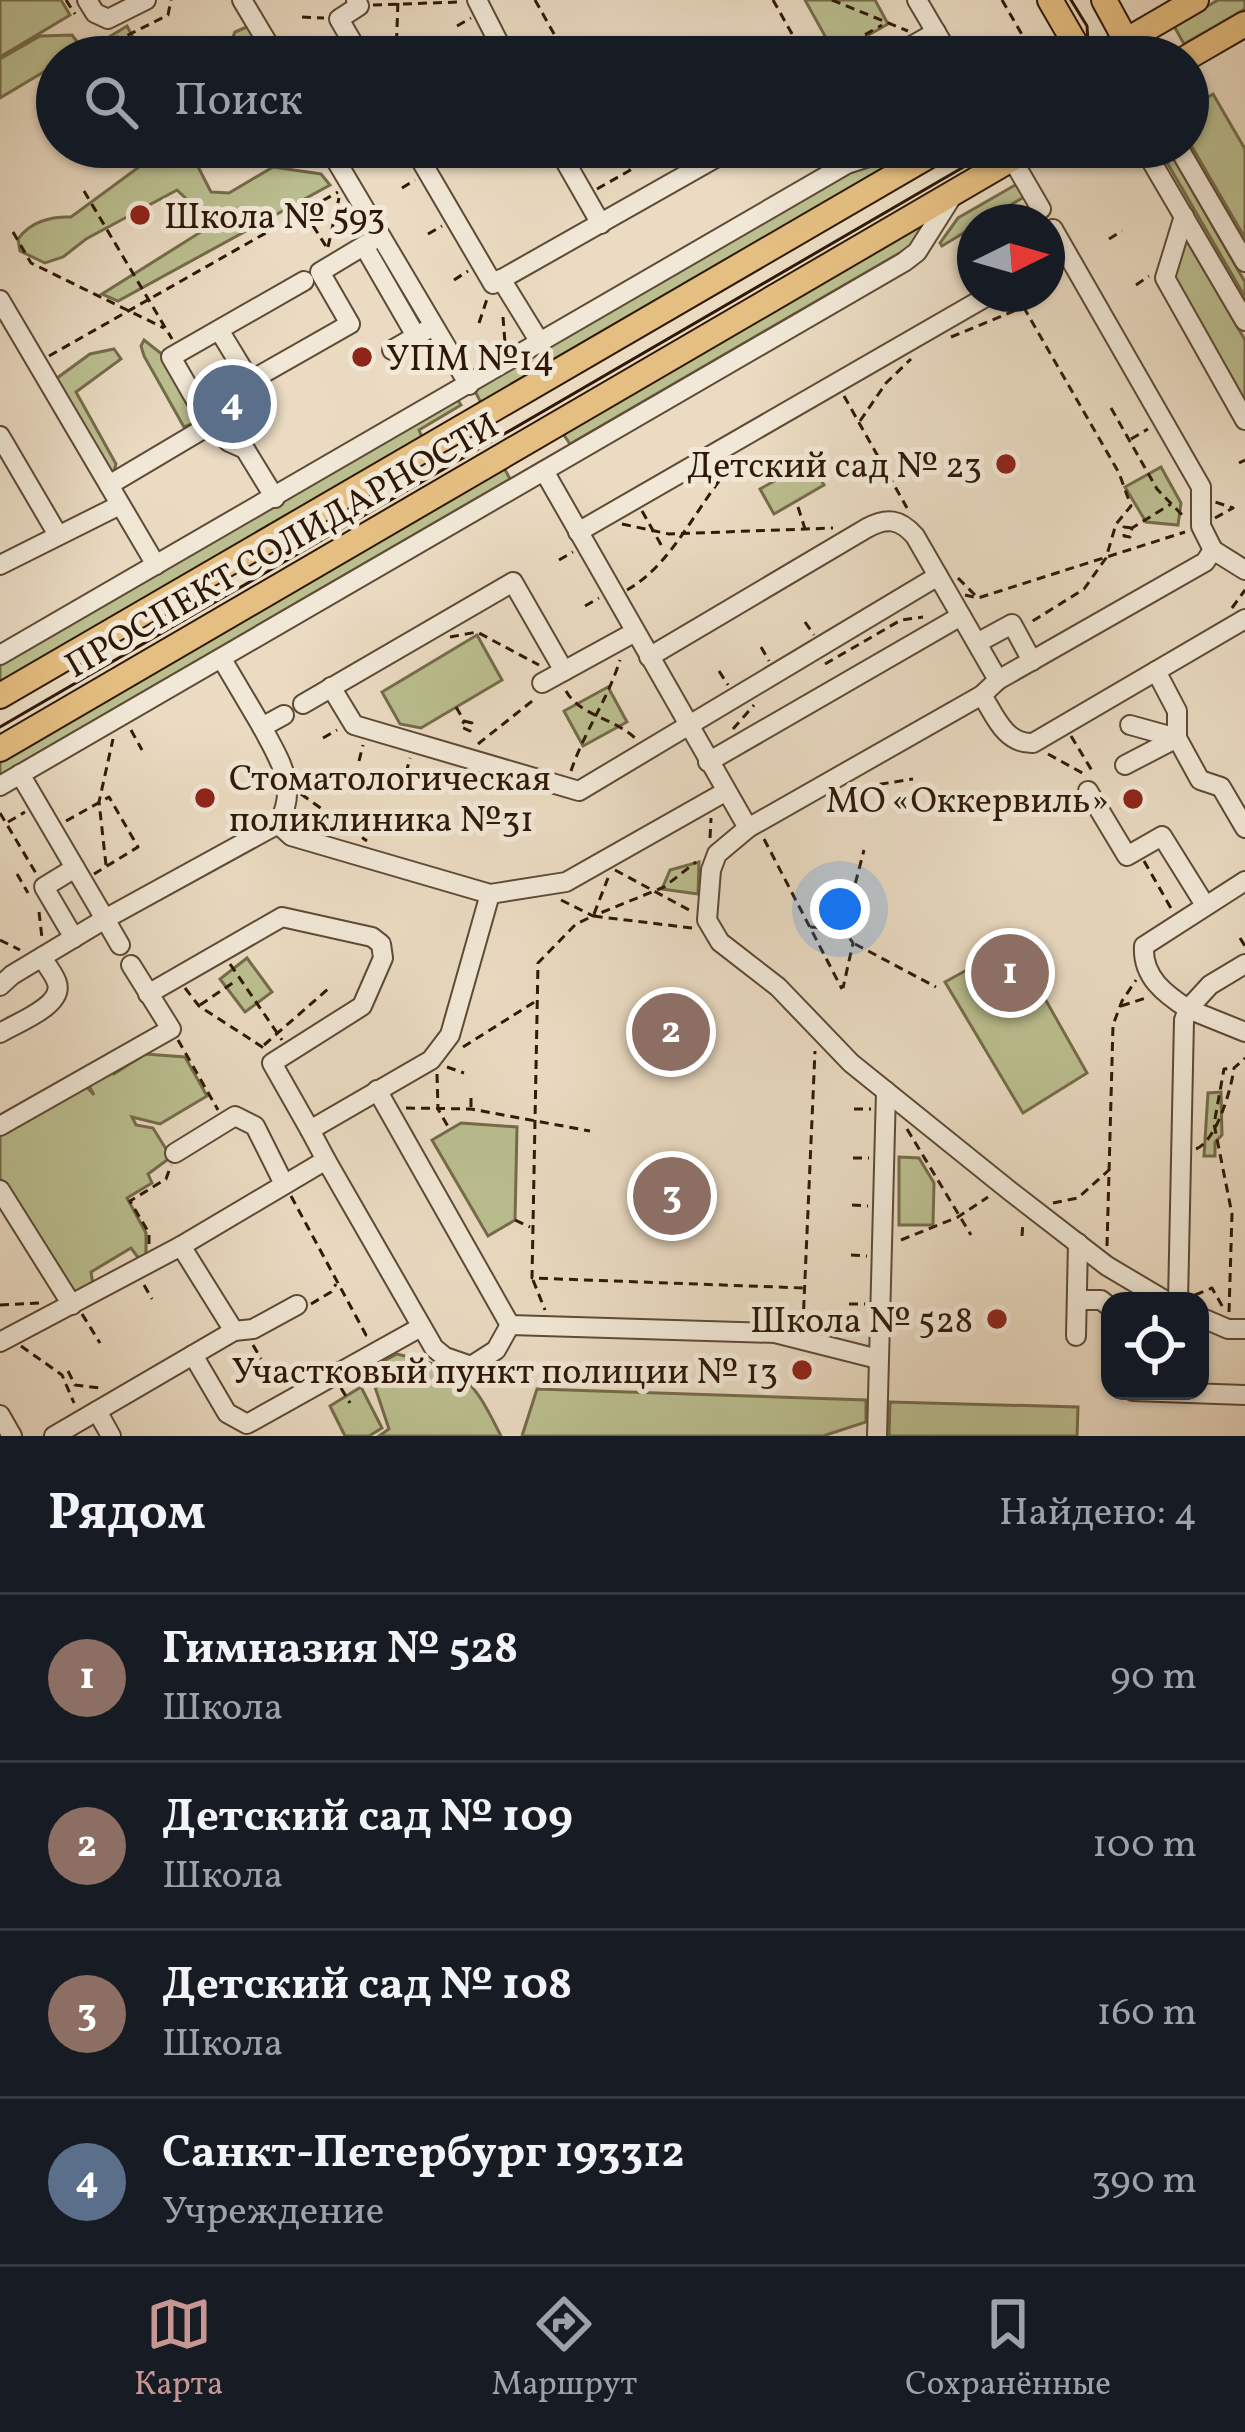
<!DOCTYPE html>
<html lang="ru">
<meta charset="utf-8">
<style>
:root{--surface:#171b24;--page:#20242c;--text:#f1f3f6;--muted:#9ea1a6;--line:#363941;--accent:#c59692}
body{margin:0;font-family:Vollkorn,serif;background:var(--page);color:var(--text)}
.controls{position:absolute;right:36px;bottom:36px;display:grid;overflow:hidden;border-radius:24px;box-shadow:0 3px 9px #0004}
.controls button{width:108px;height:108px;display:grid;place-items:center;padding:0;border:0;border-bottom:3px solid var(--line);background:var(--surface);color:var(--text);font:60px sans-serif}
.compass{position:absolute;left:957px;top:204px;width:108px;height:108px;border-radius:50%;background:var(--surface);box-shadow:0 3px 9px #0004;rotate:85deg}
.you{position:absolute;left:840px;top:909px;width:42px;height:42px;margin:-30px;border:9px solid #fff;border-radius:50%;background:#1a73e8;box-shadow:0 0 0 18px #1a73e833}
.badge{display:grid;place-items:center;width:78px;height:78px;border-radius:50%;background:var(--accent);color:#fff;font-size:39px;font-weight:700}
.pin{position:absolute;translate:-50% -50%;border:6px solid #fff;box-shadow:0 3px 12px #0006}
.list{margin:0;padding:0;list-style:none}
h2{display:flex;justify-content:space-between;align-items:center;height:156px;margin:0;padding:0 48px;font-size:51px}
h2 small{font-size:39px;font-weight:400;color:var(--muted)}
.list li{display:grid;grid-template-columns:78px 1fr auto;gap:36px;align-items:center;box-sizing:border-box;height:168px;padding:0 48px;border-top:3px solid var(--line)}
.list b{display:block;font-size:45px;white-space:nowrap}
.list p{margin:0;font-size:39px;white-space:nowrap;color:var(--muted)}
.list em{font-size:39px;font-style:normal;color:var(--muted)}
.icon{flex:none;width:66px;height:66px;fill:none;stroke:currentColor;stroke-width:2;stroke-linecap:round;stroke-linejoin:round}
.map{position:relative;flex:none;width:1245px;height:1436px;overflow:hidden}
.search{position:absolute;background:var(--surface);box-shadow:0 3px 9px #0004;left:36px;right:36px;top:36px;height:132px;display:flex;align-items:center;gap:30px;box-sizing:border-box;padding:0 42px;border-radius:66px;color:var(--muted);font-size:45px}
.sheet{height:828px;background:var(--surface)}
nav{display:flex;justify-content:space-around;align-items:center;box-sizing:border-box;height:168px;border-top:3px solid var(--line);background:var(--surface);font-size:33px;color:var(--muted)}
nav a{display:grid;justify-items:center;gap:6px}
nav .on{color:var(--accent)}
.map>svg:first-child{display:block}
.green{fill:#bbbf90;stroke:#756c4b;stroke-width:3}
.lines{fill:none;stroke-linecap:round;stroke-linejoin:round}
.minor-casing{stroke:#5e4a35;stroke-width:22}
.major-casing{stroke:#2f1906;stroke-width:28}
.path{stroke:#2f1906;stroke-width:3;stroke-dasharray:9 6;stroke-linecap:butt}
.minor{stroke:#f1e8d7;stroke-width:18}
.major{stroke:#e5be81;stroke-width:24}
.tram{stroke:#2f1906;stroke-width:3}
.poi-dot{fill:#8f2418;stroke:#f1e8d7;stroke-width:4.5}
.labels{text-anchor:middle;stroke-width:10;stroke-linejoin:round;paint-order:stroke}
.poi-label{font-size:36px;fill:#2f1906;stroke:#f1e8d7;text-anchor:end}
.street-label{font-size:36px;fill:#2f1906;stroke:#f1e8d7}
</style>
<div class="map">
<svg width="1245" height="1436" viewBox="0 0 1245 1436">
<rect width="100%" height="100%" fill="#eadbc2"/>
<filter id="stains"><feTurbulence type="fractalNoise" baseFrequency=".00167" numOctaves="4"/><feColorMatrix values="0 0 0 0 .2 0 0 0 0 .09 0 0 0 0 .02 0 0 0 .5 -.17"/></filter>
<radialGradient id="worn" r=".72"><stop offset=".6" stop-color="#630" stop-opacity="0"/><stop offset="1" stop-color="#630" stop-opacity=".3"/></radialGradient>
<g class="green">
<path d="M0,0h61l9,15 -70,42z"/>
<path d="M805,0h70l13,24 -53,30z"/>
<path d="M1218,0h27v9l-61,35 -10,-18z"/>
<path d="M127,26l8,15 -12,7 2,9h-26l-4,-7 3,-11 12,2 -1,-4z"/>
<path d="M249,26l17,31h-26l-9,-15 4,-10z"/>
<path d="M72,35l11,14 -14,8h-12v7l-57,34v-39l40,-23z"/>
<path d="M1213,94l32,55v89l-57,-98v-30z"/>
<path d="M1158,147h9l78,135v15z"/>
<path d="M162,150l28,1 21,41 18,1 44,-26 48,7 9,11 -212,116 -16,-7 102,-64 -9,-23 -18,-17 -91,49 -23,18 -18,6 -25,-12 -2,-12c12,-17 33,-23 53,-22z"/>
<path d="M885,164l-1,4 -403,235 -7,-14 387,-224z"/>
<path d="M1017,184l7,13 -42,25h-7v4l-33,20 -2,-3 18,-25z"/>
<path d="M918,225l4,4 -12,18 -340,197 -8,-12z"/>
<path d="M1186,239l59,101v63l-75,-129z"/>
<path d="M144,340l19,15 37,65 -16,7 -40,-71 -3,-10z"/>
<path d="M114,349l7,10 -45,33 40,72 -3,11 -60,-94 37,-27z"/>
<path d="M457,399l4,6 -42,25 3,7 -422,246v-18z"/>
<path d="M810,461l14,24 -50,29 -14,-25z"/>
<path d="M503,466l7,13 -510,296v-16z"/>
<path d="M1161,467l20,36 -3,22 -32,-3 -21,-35z"/>
<path d="M477,635l25,45 -81,48 -21,-4 -18,-32z"/>
<path d="M608,687l19,35 -44,24 -19,-35z"/>
<path d="M699,862l-1,32 -36,-5 8,-19z"/>
<path d="M1014,944l73,129 -64,40 -78,-131z"/>
<path d="M247,958l25,34 -27,20 -25,-33z"/>
<path d="M145,1054l40,3 22,39 -47,28 -28,-7 4,8 17,3 18,29 -23,17 4,9 -25,15 19,35v24l-6,3 -9,-12 -40,24 2,13 -15,9 -11,-5 -67,-111v-46l84,-48 10,11 -8,-15 23,-13 5,7z"/>
<path d="M1221,1092l1,43 -7,7v14h-11l4,-63z"/>
<path d="M461,1123l56,4 -2,93 -27,16 -56,-96z"/>
<path d="M899,1157l20,1 15,25 -1,42h-34z"/>
<path d="M397,1354c68,18 72,18 104,82h-122l10,-7 -20,-60z"/>
<path d="M361,1387l21,41 -13,8h-24l-15,-30z"/>
<path d="M537,1389l329,11v22l-43,14h-301z"/>
<path d="M890,1402l188,5 -1,29h-188z"/>
</g>
<g class="lines">
<defs>
<g id="minor">
<path d="M87,0l8,13 13,6 38,-19"/>
<path d="M242,0l34,57"/>
<path d="M356,0l3,6 -20,13 22,38"/>
<path d="M477,0l29,57"/>
<path d="M917,0l30,51"/>
<path d="M892,57l44,-25"/>
<path d="M328,147l141,238"/>
<path d="M413,147l80,137 242,-137"/>
<path d="M557,147l44,77"/>
<path d="M1143,147l102,174"/>
<path d="M1178,147l67,115"/>
<path d="M1012,159l29,50"/>
<path d="M1184,216l-19,62 80,142"/>
<path d="M1053,229l148,258v39l12,24"/>
<path d="M364,246l52,90"/>
<path d="M501,279l40,65"/>
<path d="M0,300l156,265"/>
<path d="M219,330l31,51 100,-57 -30,-52 60,-36"/>
<path d="M392,350l33,-19"/>
<path d="M0,436l58,99"/>
<path d="M544,471l204,357 234,-133c13,21 23,49 51,48l212,-124"/>
<path d="M109,485l101,-60"/>
<path d="M275,498l-30,-49 -16,-7 -19,-17 -39,-68 133,-76"/>
<path d="M578,532l413,-238"/>
<path d="M0,565l120,-60"/>
<path d="M977,643l35,-19 20,37"/>
<path d="M0,655l847,-491 28,-9 55,-2"/>
<path d="M649,657l218,-129c20,-11 33,-9 48,8l83,144 -16,15"/>
<path d="M226,666l36,61 22,-12"/>
<path d="M1156,671l21,40v27l23,42 21,7 24,41"/>
<path d="M998,680l207,-118 8,-12 32,20"/>
<path d="M542,683l93,-51"/>
<path d="M331,687l23,38 225,66 359,-215"/>
<path d="M303,704l210,-122 51,89"/>
<path d="M1130,725l47,13"/>
<path d="M708,762l253,-146"/>
<path d="M1125,765l52,-27"/>
<path d="M20,774l85,145 173,-95c21,-37 2,-63 -16,-97"/>
<path d="M0,786l904,-524 13,-10 36,-57"/>
<path d="M1088,791l39,65 35,-20 43,69"/>
<path d="M278,824l13,12 199,58 76,-12 159,-90"/>
<path d="M748,828l-31,26 -6,16 -4,50 13,22 58,45 73,76 159,128 97,75 59,35"/>
<path d="M74,938l-30,-51 31,-19"/>
<path d="M1245,964l-35,21 -22,24 57,23"/>
<path d="M0,986l12,-11 93,-56 15,26"/>
<path d="M148,994l134,-77 90,20 9,7 2,14 -21,48 -90,57 38,67"/>
<path d="M0,1033c16,-10 64,-27 57,-50 -2,-8 -11,-18 -15,-26"/>
<path d="M377,1090l133,235 265,8 103,26"/>
<path d="M0,1126l171,-97 -40,-64"/>
<path d="M175,1153l60,-37 20,10 29,58"/>
<path d="M326,1160l108,188 11,9 26,9 25,-16 14,-25"/>
<path d="M0,1190l72,115"/>
<path d="M1077,1300h24l9,7"/>
<path d="M1178,1301l6,-281 4,-11c-23,-15 -46,-32 -44,-63l101,-65"/>
<path d="M1200,1317l28,12h17"/>
<path d="M234,1331l19,-2 44,-24"/>
<path d="M1076,1336l2,-93"/>
<path d="M0,1342l181,-96 145,-86 -16,-30 121,-70 19,-25 40,-141"/>
<path d="M193,1355l34,58 20,11 174,-97"/>
<path d="M1133,1391l112,4"/>
<path d="M97,1411l14,25"/>
<path d="M0,1415l12,21"/>
<path d="M54,1436l180,-105 -53,-85"/>
<path d="M877,1436l9,-345"/>
</g>
<g id="major">
<path d="M1050,0l33,57"/>
<path d="M1104,0l31,57"/>
<path d="M1098,57l98,-57"/>
<path d="M1188,57l57,-33"/>
<path d="M0,696l944,-549"/>
<path d="M0,749l1032,-602"/>
</g>
</defs>
<use href="#minor" class="minor-casing"/>
<use href="#major" class="major-casing"/>
<g class="path">
<path d="M66,0l9,14"/>
<path d="M535,0l32,57"/>
<path d="M773,0l32,57"/>
<path d="M832,0l76,31"/>
<path d="M1002,0l33,57"/>
<path d="M373,5l86,-3"/>
<path d="M302,17l22,1"/>
<path d="M457,26l14,-8"/>
<path d="M116,36l2,4 50,-25 3,-15"/>
<path d="M322,51l14,-8"/>
<path d="M396,57l2,-57"/>
<path d="M826,57l56,-32"/>
<path d="M619,147l11,21"/>
<circle cx="600" cy="159" r="6"/>
<path d="M402,188l13,-8"/>
<path d="M597,189l74,-42"/>
<path d="M84,191l88,148"/>
<path d="M305,213l24,38"/>
<path d="M13,232l18,31 133,65"/>
<path d="M428,234l14,-8"/>
<path d="M1109,239l13,-8"/>
<path d="M328,247l11,-49"/>
<path d="M454,280l14,-9"/>
<path d="M1136,285l13,-9"/>
<path d="M1016,294l103,179 12,33 -15,18 -10,34 -22,31 -56,35"/>
<path d="M503,317l2,26"/>
<path d="M479,323l9,-27"/>
<path d="M951,337l68,-28"/>
<path d="M49,356l289,-164"/>
<path d="M844,396l63,112"/>
<path d="M1111,408l46,81 29,30"/>
<path d="M860,421l26,-38 25,-24"/>
<path d="M1131,439l17,-10"/>
<path d="M736,463l22,16"/>
<path d="M1239,463l6,-3"/>
<path d="M798,507l7,22"/>
<path d="M642,511l22,39"/>
<path d="M1215,518l18,-10 -18,-6"/>
<path d="M622,524l47,10 164,-6"/>
<path d="M1132,528l-8,-1v9l6,1 2,-9 39,-24"/>
<path d="M559,560l14,-8"/>
<path d="M958,578l19,19"/>
<path d="M627,590c47,-26 72,-90 108,-128"/>
<path d="M965,595l13,3 207,-66"/>
<path d="M585,606l14,-8"/>
<path d="M1232,608l13,-18"/>
<path d="M805,622l9,13"/>
<path d="M450,637l27,-5 62,33"/>
<path d="M761,647l8,14"/>
<path d="M825,664l76,-44 22,-3"/>
<path d="M719,671l9,14"/>
<path d="M566,691c14,25 48,27 69,47"/>
<path d="M456,707l7,12"/>
<path d="M464,721l8,2 -2,8 -9,-4z"/>
<path d="M733,729l21,-24"/>
<path d="M131,730l11,20"/>
<path d="M1071,736l23,38"/>
<path d="M323,738l14,-8"/>
<path d="M478,744l58,-46"/>
<path d="M1048,754l38,21"/>
<path d="M359,761l4,-16"/>
<path d="M571,771c13,-39 37,-72 49,-111"/>
<path d="M406,773l4,-15"/>
<path d="M456,786l4,-15"/>
<path d="M850,789l63,-10"/>
<path d="M301,794l66,47"/>
<path d="M0,813l37,62"/>
<path d="M66,821l43,-24 29,50 -44,27"/>
<path d="M8,822l17,-10"/>
<path d="M710,838l1,-20"/>
<path d="M764,839l78,150"/>
<path d="M1144,861l28,49"/>
<path d="M106,865l-7,-63 14,-63"/>
<path d="M615,870l76,41"/>
<path d="M17,874l11,19"/>
<path d="M561,900l32,16 71,-29 32,-25"/>
<path d="M39,912l3,26"/>
<path d="M594,914l14,-36"/>
<path d="M810,927l33,2 10,14 -10,45"/>
<path d="M844,927l20,-77"/>
<path d="M692,928l-99,-12 -17,8 -38,39 -6,315 272,10"/>
<path d="M1240,938l5,8"/>
<path d="M0,940l20,10"/>
<path d="M855,944l81,43"/>
<path d="M230,964l52,76"/>
<path d="M185,988l14,18 68,44"/>
<path d="M200,1005l37,-25"/>
<path d="M1121,1006l25,-8"/>
<path d="M178,1040l40,70"/>
<path d="M264,1045l64,-56"/>
<path d="M463,1047l73,-46"/>
<path d="M447,1067l17,6"/>
<path d="M437,1074l1,35 12,21"/>
<path d="M471,1107v-12"/>
<path d="M406,1108l65,1 119,22"/>
<path d="M854,1109h17"/>
<path d="M907,1129l64,106"/>
<path d="M1196,1149c20,-8 35,-58 38,-81l11,-10"/>
<path d="M853,1158h16"/>
<path d="M291,1196l75,139 6,2"/>
<path d="M1053,1203l25,-5 31,-28"/>
<path d="M852,1205l16,1"/>
<path d="M515,1220l15,7"/>
<path d="M1022,1236l1,-14"/>
<path d="M901,1240l57,-23 30,-20"/>
<path d="M149,1244v-11l-19,-32 36,-22 5,-14"/>
<path d="M1107,1246l6,-221 9,-24 14,-21"/>
<path d="M851,1255l16,1"/>
<path d="M533,1280l12,30"/>
<path d="M144,1285l8,14"/>
<path d="M1195,1295l17,-7 13,23"/>
<path d="M311,1304l20,-12 5,-8"/>
<path d="M849,1304h16"/>
<path d="M0,1305l40,-2"/>
<path d="M1229,1312l3,-98 -18,-90 10,-55 10,-1"/>
<path d="M82,1314l18,29"/>
<path d="M803,1324l12,-273"/>
<path d="M253,1345l8,14"/>
<path d="M21,1346l41,29 12,28"/>
<path d="M68,1371l7,14 25,3"/>
<path d="M341,1388l9,15"/>
</g>
<use href="#minor" class="minor"/>
<use href="#major" class="major"/>
<g class="tram">
<path d="M1071,0l16,26 2,31"/>
<path d="M0,727l998,-580"/>
</g>
</g>
<g class="poi-dot">
<circle cx="140" cy="215" r="12"/>
<circle cx="362" cy="357" r="12"/>
<circle cx="1006" cy="464" r="12"/>
<circle cx="205" cy="798" r="12"/>
<circle cx="1133" cy="799" r="12"/>
<circle cx="997" cy="1319" r="12"/>
<circle cx="802" cy="1370" r="12"/>
</g>
<g class="labels">
<g class="poi-label">
<text x="164" y="228" text-anchor="start">Школа № 593</text>
<text x="386" y="370" text-anchor="start">УПМ №14</text>
<text x="982" y="477">Детский сад № 23</text>
<text x="229" y="790" text-anchor="start">Стоматологическая<tspan x="229" dy="41">поликлиника №31</tspan></text>
<text x="1109" y="812">МО «Оккервиль»</text>
<text x="973" y="1332">Школа № 528</text>
<text x="778" y="1383">Участковый пункт полиции № 13</text>
</g>
<g class="street-label">
<text transform="translate(281 544) rotate(-30)" y="13">ПРОСПЕКТ СОЛИДАРНОСТИ</text>
</g>
</g>
<rect width="100%" height="100%" filter="url(#stains)"/>
<rect width="100%" height="100%" fill="url(#worn)"/>
</svg>
<div class="controls">
<button><svg class="icon" aria-label="locate" viewBox="0 0 24 24"><circle cx="12" cy="12" r="6"/><path d="M12 2v4M12 18v4M2 12h4M18 12h4"/></svg></button>
</div>
<svg class="compass" viewBox="-18 -18 36 36"><path d="M0-13l5 13h-10z" fill="#e53935"/><path d="M0 13l5-13h-10z" fill="#9ea1a6"/></svg>
<div class="you"></div>
<div class="pin badge" style="left:1010px;top:973px;background:#8d6e63">1</div>
<div class="pin badge" style="left:671px;top:1032px;background:#8d6e63">2</div>
<div class="pin badge" style="left:672px;top:1196px;background:#8d6e63">3</div>
<div class="pin badge" style="left:232px;top:404px;background:#5c6f8a">4</div>
<div class="search"><svg class="icon" aria-label="search" viewBox="0 0 24 24"><circle cx="10" cy="10" r="6"/><path d="M15 15l6 6"/></svg>Поиск</div>
</div>
<section class="sheet">
<h2>Рядом<small>Найдено: 4</small></h2>
<ul class="list">
<li><span class="badge" style="background:#8d6e63">1</span><div><b>Гимназия № 528</b><p>Школа</p></div><em>90 m</em></li>
<li><span class="badge" style="background:#8d6e63">2</span><div><b>Детский сад № 109</b><p>Школа</p></div><em>100 m</em></li>
<li><span class="badge" style="background:#8d6e63">3</span><div><b>Детский сад № 108</b><p>Школа</p></div><em>160 m</em></li>
<li><span class="badge" style="background:#5c6f8a">4</span><div><b>Санкт-Петербург 193312</b><p>Учреждение</p></div><em>390 m</em></li>
</ul>
</section>
<nav>
<a class="on"><svg class="icon" aria-label="map" viewBox="0 0 24 24"><path d="M3 6l6-2 6 2 6-2v14l-6 2-6-2-6 2zM9 4v14M15 6v14"/></svg>Карта</a>
<a><svg class="icon" aria-label="directions" viewBox="0 0 24 24"><path d="M12 3l9 9-9 9-9-9zM9 14v-3h6M13 9l2 2-2 2"/></svg>Маршрут</a>
<a><svg class="icon" aria-label="saved" viewBox="0 0 24 24"><path d="M7 4h10v16l-5-4-5 4z"/></svg>Сохранённые</a>
</nav>
